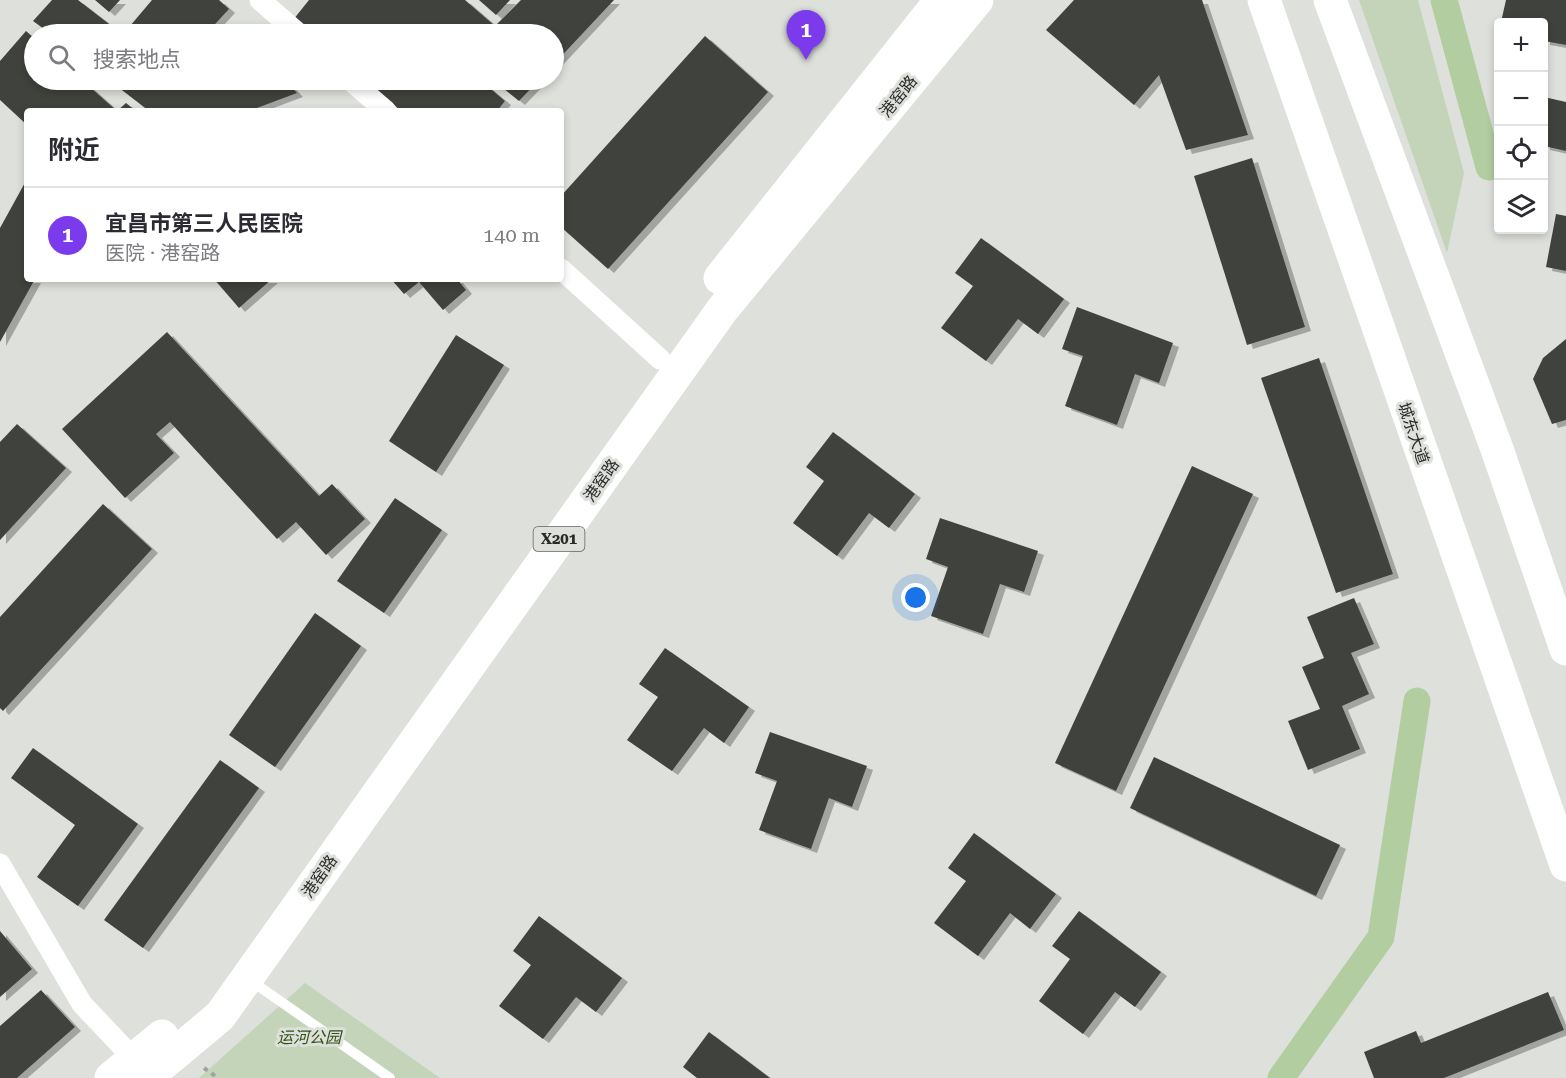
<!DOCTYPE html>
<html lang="zh">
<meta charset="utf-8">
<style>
:root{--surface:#fff;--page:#f7f7f7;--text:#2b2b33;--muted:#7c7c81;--line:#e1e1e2;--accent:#7c3aed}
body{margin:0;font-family:"Roboto Serif","Noto Sans SC",serif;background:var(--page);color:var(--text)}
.controls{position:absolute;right:18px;top:18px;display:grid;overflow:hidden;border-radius:6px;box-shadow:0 3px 9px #0003}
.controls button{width:54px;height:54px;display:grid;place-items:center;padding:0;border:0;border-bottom:2px solid var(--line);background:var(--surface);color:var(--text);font:30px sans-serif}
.you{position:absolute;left:916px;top:598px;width:21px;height:21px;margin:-15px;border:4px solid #fff;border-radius:50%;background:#1a73e8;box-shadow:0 0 0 9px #1a73e833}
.badge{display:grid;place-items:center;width:39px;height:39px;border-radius:50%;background:var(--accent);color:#fff;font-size:20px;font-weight:700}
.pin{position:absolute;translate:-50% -50px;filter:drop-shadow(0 2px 3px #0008)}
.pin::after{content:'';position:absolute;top:32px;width:21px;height:18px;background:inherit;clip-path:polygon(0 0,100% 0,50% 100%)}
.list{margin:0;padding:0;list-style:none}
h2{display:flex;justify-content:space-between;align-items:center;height:78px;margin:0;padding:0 24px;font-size:26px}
h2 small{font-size:20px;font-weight:400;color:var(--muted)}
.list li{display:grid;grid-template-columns:39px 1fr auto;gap:18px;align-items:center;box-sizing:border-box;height:96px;padding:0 24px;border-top:2px solid var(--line)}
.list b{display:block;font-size:22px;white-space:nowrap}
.list p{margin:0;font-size:20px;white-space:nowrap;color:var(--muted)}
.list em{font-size:20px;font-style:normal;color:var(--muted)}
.icon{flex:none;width:33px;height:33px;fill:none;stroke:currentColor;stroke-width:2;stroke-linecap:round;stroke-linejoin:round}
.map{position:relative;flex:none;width:1566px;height:1078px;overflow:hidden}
.search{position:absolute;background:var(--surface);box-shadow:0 3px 9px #0003;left:24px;top:24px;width:540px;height:66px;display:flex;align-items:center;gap:15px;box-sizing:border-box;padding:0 21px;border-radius:33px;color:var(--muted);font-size:22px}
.panel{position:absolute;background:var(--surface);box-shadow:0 3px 9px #0003;left:24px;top:108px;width:540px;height:174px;border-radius:6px}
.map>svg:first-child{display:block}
.green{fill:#c3d4b9}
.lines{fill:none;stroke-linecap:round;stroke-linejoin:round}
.canal{stroke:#b2cea1;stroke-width:27}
.building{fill:#40433e;filter:url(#shadow)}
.path{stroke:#a2a4a0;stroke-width:4;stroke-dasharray:4.5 4.5;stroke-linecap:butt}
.lane{stroke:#fff;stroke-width:10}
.street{stroke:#fff;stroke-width:21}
.primary{stroke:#fff;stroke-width:33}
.labels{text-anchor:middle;stroke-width:6;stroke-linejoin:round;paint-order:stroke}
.shield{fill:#dde0db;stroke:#60615e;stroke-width:1.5}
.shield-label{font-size:15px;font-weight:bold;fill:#2a2b29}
.street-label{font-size:16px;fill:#2a2b29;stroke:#dde0db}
.park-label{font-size:16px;font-style:italic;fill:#305213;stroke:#dde0db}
</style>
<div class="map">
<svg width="1566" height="1078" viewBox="0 0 1566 1078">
<defs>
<filter id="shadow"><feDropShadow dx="6" dy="4" stdDeviation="0" flood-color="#0004"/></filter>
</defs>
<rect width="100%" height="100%" fill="#dde0db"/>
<g class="green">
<path d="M1359,0h59l46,173 -17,80z"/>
<path d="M305,983l135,95h-241z"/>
</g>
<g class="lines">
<g class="canal">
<path d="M1444,0l45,167"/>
<path d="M1281,1078l100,-141 36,-236"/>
</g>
</g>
<g class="building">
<path d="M52,0h26l44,34h-71l-18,-13z"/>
<path d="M95,0h25l-11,12z"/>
<path d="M152,0h67l10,9 -23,25h-66l-10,-8z"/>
<path d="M309,0h156l30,26 26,-26h93l-60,64v-30h-243l-18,-14z"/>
<path d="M479,0h31l-14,15z"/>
<path d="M1074,0h128l46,135 -62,15 -27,-75 -25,30 -88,-75z"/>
<path d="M1506,0h60v45l-22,-4v-19h-43z"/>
<path d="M26,31l8,7v42h48l35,31 9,-8 10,8h-109v14l-27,-25v-39z"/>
<path d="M705,36l63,56 -160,177 -47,-42v-31z"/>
<path d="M109,80h176l12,13 -48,18h-100z"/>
<path d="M366,80h59l7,5 6,-5h42l25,21 -8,10h-96z"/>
<path d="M493,80h46l-20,21z"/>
<path d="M1544,97l22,5v49l-22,-5z"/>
<path d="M1252,158l53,169 -58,18 -53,-169z"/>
<path d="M27,179v100h8l-35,63v-114z"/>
<path d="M1556,214l10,2v55l-20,-4z"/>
<path d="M981,238l83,61 -26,35 -20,-15 -32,42 -45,-33 32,-42 -18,-13z"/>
<path d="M214,279h58l-33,29z"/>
<path d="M391,279h66l9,11 -23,20 -24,-28 -15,12z"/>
<path d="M1077,307l96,36 -14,40 -24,-9 -18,51 -52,-19 18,-50 -21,-7z"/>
<path d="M167,332l152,164 13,-12 33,35 -39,36 -30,-33 -19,17 -107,-117 -14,12 18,19 -49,45 -63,-69z"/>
<path d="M456,335l48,30 -68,107 -47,-31z"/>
<path d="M1566,339v81l-14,4 -19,-45 10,-21z"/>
<path d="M1319,358l74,216 -57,19 -75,-215z"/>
<path d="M17,424l49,44 -66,72v-98z"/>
<path d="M833,432l82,62 -26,34 -20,-15 -32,43 -44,-33 31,-42 -18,-14z"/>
<path d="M1192,466l61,28 -137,297 -61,-28z"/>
<path d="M395,498l47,32 -58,83 -47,-32z"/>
<path d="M103,504l49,45 -149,162 -3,-3v-91z"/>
<path d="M940,518l98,33 -14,41 -24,-8 -17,50 -52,-18 17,-49 -22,-8z"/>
<path d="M1354,598l20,46 -23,9 18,41 -27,12 18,43 -52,21 -20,-49 32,-12 -18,-42 22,-9 -17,-41z"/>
<path d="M315,613l46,33 -86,121 -46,-32z"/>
<path d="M665,648l84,59 -25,36 -20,-15 -32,43 -45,-31 31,-43 -19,-13z"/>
<path d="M770,732l97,34 -15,41 -23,-9 -18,51 -52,-19 18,-49 -22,-8z"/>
<path d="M33,748l105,76 -60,82 -41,-29 38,-52 -64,-47z"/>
<path d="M1154,757l186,88 -24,51 -186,-88z"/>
<path d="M220,760l39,28 -116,160 -39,-28z"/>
<path d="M974,833l82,61 -26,35 -20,-16 -32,43 -44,-33 32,-42 -18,-13z"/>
<path d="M1079,911l82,61 -26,35 -20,-15 -32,42 -44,-33 31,-42 -18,-13z"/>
<path d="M539,916l83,62 -26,34 -20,-15 -33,42 -44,-33 32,-41 -18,-14z"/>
<path d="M0,931l32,38 -32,28z"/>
<path d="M41,990l34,37 -58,51h-17v-52z"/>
<path d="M1548,992l16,38 -120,48h-70l-10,-26 52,-21 5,12z"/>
<path d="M709,1032l61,46h-73l-14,-11z"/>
</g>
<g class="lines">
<path class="path" d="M204,1068l14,10"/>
<path class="lane" d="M250,980l140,98"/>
<g class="street">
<path d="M260,0l39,34"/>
<path d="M350,80l36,31"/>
<path d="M561,269l99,90"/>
<path d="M0,864l82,140 52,55"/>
</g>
<g class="primary">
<path d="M1264,0l302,865"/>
<path d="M1330,0l167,449 69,200"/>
<path d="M720,278l221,-278"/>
<path d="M111,1078l51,-42"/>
<path d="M146,1078l74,-62 502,-706 255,-310"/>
</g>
</g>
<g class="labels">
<rect class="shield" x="533.5" y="527" width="51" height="24" rx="4.5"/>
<g class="shield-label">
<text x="559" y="544">X201</text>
</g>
<g class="street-label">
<text transform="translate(898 96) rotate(-51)" y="6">港窑路</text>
<text transform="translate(1414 433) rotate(71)" y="6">城东大道</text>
<text transform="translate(601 480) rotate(-55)" y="6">港窑路</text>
<text transform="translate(319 876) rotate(-55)" y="6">港窑路</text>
</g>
<g class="park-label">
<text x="309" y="1043">运河公园</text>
</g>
</g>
</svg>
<div class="controls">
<button>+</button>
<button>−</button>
<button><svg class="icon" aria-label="locate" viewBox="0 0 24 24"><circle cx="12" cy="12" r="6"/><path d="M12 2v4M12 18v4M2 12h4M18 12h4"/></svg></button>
<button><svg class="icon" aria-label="layers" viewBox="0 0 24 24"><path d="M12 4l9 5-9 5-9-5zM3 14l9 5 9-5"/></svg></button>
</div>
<div class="you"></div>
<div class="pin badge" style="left:806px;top:60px">1</div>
<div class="search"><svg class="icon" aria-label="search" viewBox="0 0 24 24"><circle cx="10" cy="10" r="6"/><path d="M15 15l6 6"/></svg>搜索地点</div>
<section class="panel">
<h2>附近<small></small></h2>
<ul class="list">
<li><span class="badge">1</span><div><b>宜昌市第三人民医院</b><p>医院 · 港窑路</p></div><em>140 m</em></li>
</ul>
</section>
</div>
